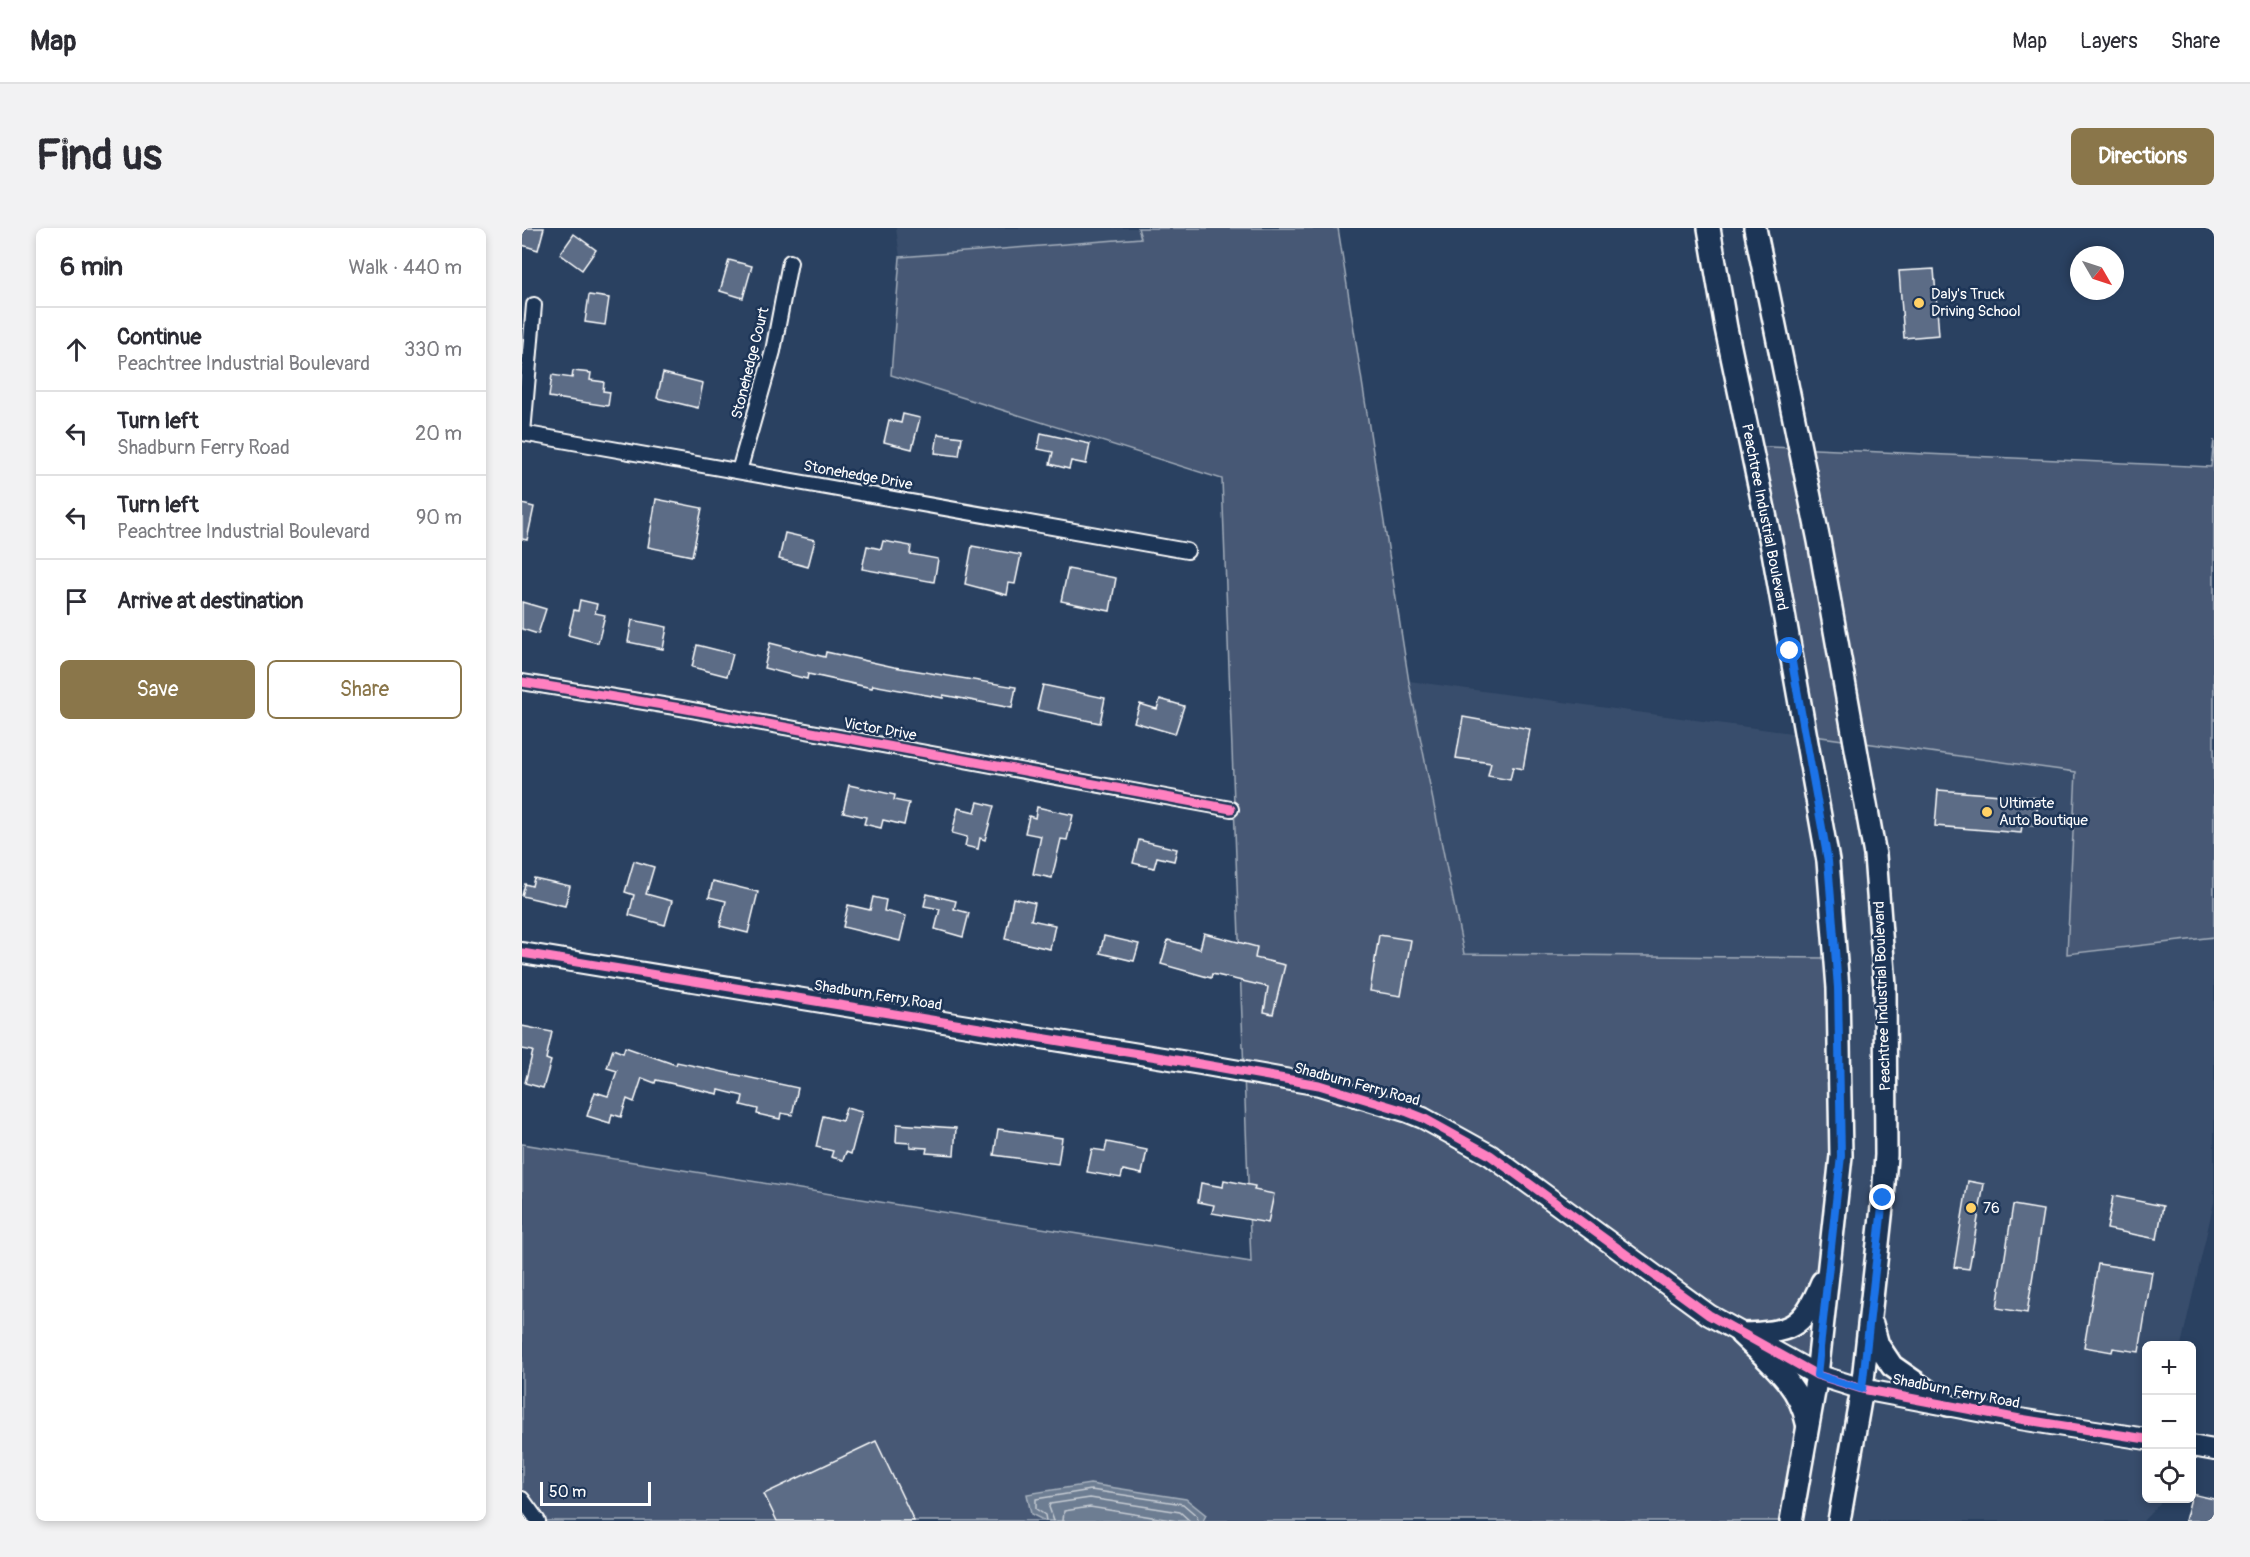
<!DOCTYPE html>
<meta charset="utf-8">
<style>
:root{--surface:#fff;--page:#f2f2f3;--text:#2b2b33;--muted:#7c7c81;--line:#e1e1e2;--accent:#8a764a}
body{margin:0;font-family:Pangolin,sans-serif;background:var(--page);color:var(--text)}
.controls{position:absolute;right:18px;bottom:18px;display:grid;overflow:hidden;border-radius:9px;box-shadow:0 3px 9px #0003}
.controls button{width:54px;height:54px;display:grid;place-items:center;padding:0;border:0;border-bottom:2px solid var(--line);background:var(--surface);color:var(--text);font:30px sans-serif}
.compass{position:absolute;left:1548px;top:18px;width:54px;height:54px;border-radius:50%;background:var(--surface);box-shadow:0 3px 9px #0003;rotate:129deg}
.scale{position:absolute;left:18px;bottom:15px;width:111px;box-sizing:border-box;padding-left:6px;border:3px solid #fff;border-top:0;font-size:16px;line-height:21px;white-space:nowrap;color:#fff;-webkit-text-stroke:4px #1d3557;paint-order:stroke}
.stop{position:absolute;width:18px;height:18px;margin:-14px;border:4px solid #1a73e8;border-radius:50%;background:#fff}
.stop.end{background:#1a73e8;border-color:#fff;box-shadow:0 2px 6px #0008}
.list{margin:0;padding:0;list-style:none}
h2{display:flex;justify-content:space-between;align-items:center;height:78px;margin:0;padding:0 24px;font-size:26px}
h2 small{font-size:20px;font-weight:400;color:var(--muted)}
.list li{display:grid;grid-template-columns:39px 1fr auto;gap:18px;align-items:center;box-sizing:border-box;height:84px;padding:0 24px;border-top:2px solid var(--line)}
.list b{display:block;font-size:22px;white-space:nowrap}
.list p{margin:0;font-size:20px;white-space:nowrap;color:var(--muted)}
.list em{font-size:20px;font-style:normal;color:var(--muted)}
.actions{display:flex;gap:12px;padding:18px 24px}
.actions a{flex:1;padding:14px 0;border:2px solid var(--accent);border-radius:9px;text-align:center;font-size:21px;color:var(--accent)}
.actions .main{background:var(--accent);color:#fff}
.icon{flex:none;width:33px;height:33px;fill:none;stroke:currentColor;stroke-width:2;stroke-linecap:round;stroke-linejoin:round}
.map{position:relative;flex:none;width:1692px;height:1293px;overflow:hidden;border-radius:9px}
header{display:flex;align-items:center;gap:36px;box-sizing:border-box;height:84px;padding:0 30px;background:var(--surface);border-bottom:2px solid var(--line)}
header strong{font-size:28px}
nav{display:flex;gap:33px;margin-inline-start:auto;font-size:21px}
.intro{display:flex;align-items:center;justify-content:space-between;box-sizing:border-box;height:144px;padding:0 36px}
h1{margin:0;font-size:42px}
.button{padding:15px 27px;border-radius:9px;background:var(--accent);color:#fff;font-size:21px;font-weight:700}
main{display:flex;gap:36px;padding:0 36px}
aside{flex:1;background:var(--surface);border-radius:9px;box-shadow:0 3px 9px #0003}
.map>svg:first-child{display:block}
.built{fill:#394e6c}
.green{fill:#465975;stroke:#a2acba;stroke-width:1.5}
.water{fill:#6d7d92;stroke:#a7b1be;stroke-width:1.5}
.lines{fill:none;stroke-linecap:round;stroke-linejoin:round}
.shore{stroke:#c5cbd3;stroke-width:1.5}
.building{fill:#5b6c86;stroke:#fff;stroke-width:1.5}
.street-casing{stroke:#fff;stroke-width:18}
.secondary-casing{stroke:#fff;stroke-width:24}
.primary-casing{stroke:#fff;stroke-width:26}
.street{stroke:#1d3557;stroke-width:14}
.secondary{stroke:#1d3557;stroke-width:20}
.primary{stroke:#1d3557;stroke-width:21}
.cycleway-casing{stroke:#1d3557;stroke-width:13}
.cycleway{stroke:#ff80c0;stroke-width:9}
.route{stroke:#1a73e8;stroke-width:8}
.poi-dot{fill:#ffd166;stroke:#1d3557;stroke-width:2}
.labels{text-anchor:middle;stroke-width:5;stroke-linejoin:round;paint-order:stroke}
.poi-label{font-size:15px;fill:#fff;stroke:#1d3557;text-anchor:start}
.street-label{font-size:15px;fill:#fff;stroke:#1d3557}
</style>
<header>
<strong>Map</strong>
<nav><a>Map</a><a>Layers</a><a>Share</a></nav>
</header>
<div class="intro"><h1>Find us</h1><a class="button">Directions</a></div>
<main>
<aside>
<h2>6 min<small>Walk · 440 m</small></h2>
<ul class="list">
<li><svg class="icon" aria-label="ahead" viewBox="0 0 24 24"><path d="M12 20V5M6 11l6-6 6 6"/></svg><div><b>Continue</b><p>Peachtree Industrial Boulevard</p></div><em>330 m</em></li>
<li><svg class="icon" aria-label="left" viewBox="0 0 24 24"><path d="M17 20v-9H6M10 6l-5 5 5 5"/></svg><div><b>Turn left</b><p>Shadburn Ferry Road</p></div><em>20 m</em></li>
<li><svg class="icon" aria-label="left" viewBox="0 0 24 24"><path d="M17 20v-9H6M10 6l-5 5 5 5"/></svg><div><b>Turn left</b><p>Peachtree Industrial Boulevard</p></div><em>90 m</em></li>
<li><svg class="icon" aria-label="arrive" viewBox="0 0 24 24"><path d="M6 21V4h12l-3 4 3 4H6"/></svg><div><b>Arrive at destination</b></div></li>
</ul>
<div class="actions"><a class="main">Save</a><a>Share</a></div>
</aside>
<div class="map">
<svg width="1692" height="1293" viewBox="0 0 1692 1293">
<rect width="100%" height="100%" fill="#2a4161"/>
<filter id="ink" filterUnits="userSpaceOnUse"><feTurbulence type="fractalNoise" baseFrequency=".0167" numOctaves="2"/><feDisplacementMap in="SourceGraphic" scale="12" xChannelSelector="R" yChannelSelector="G"/><feConvolveMatrix kernelMatrix="1 2 1 2 8 2 1 2 1" color-interpolation-filters="sRGB"/></filter>
<g filter="url(#ink)">
<g class="built">
<path d="M374,0h242l3,10 -241,19z"/>
<path d="M887,453l668,91 -9,182 146,-17v265l-33,143 -35,1v152l18,1 -21,22h-355l37,-563 -361,-4z"/>
</g>
<g class="green">
<path d="M616,0h200l71,454 55,272 361,4 17,227 -54,336h-1266v-377l729,118 -29,-783 -331,-104 9,-118 241,-19z"/>
<path d="M1692,212v497l-147,17 9,-182 -269,-37 -56,-289 460,21z"/>
</g>
<path class="water" d="M568,1256l96,15 20,16 -3,6h-158l-14,-7 -4,-20z"/>
<g class="lines">
<g class="shore">
<path d="M524,1293l-1,-6 -9,-6v-10l55,-9 92,14 14,12 1,5"/>
<path d="M532,1293l-5,-14 1,-3 40,-6 90,14 10,9"/>
<path d="M541,1293l1,-10 26,-4 87,14"/>
</g>
</g>
<g class="building">
<path d="M0,0h22l-6,22 -16,-5z"/>
<path d="M52,6l22,16 -14,20 -22,-16z"/>
<path d="M207,32l23,6 -9,32 -23,-7z"/>
<path d="M1412,41l5,66 -35,3 -5,-67z"/>
<path d="M67,67l20,3 -4,27 -20,-3z"/>
<path d="M51,143l18,2 -1,7 14,2 -1,9 7,1 -2,14 -59,-9 3,-22 20,3z"/>
<path d="M141,145l40,10 -5,25 -41,-10z"/>
<path d="M381,186l17,4 -8,31 -28,-7 5,-22 12,3z"/>
<path d="M519,205l49,11 -4,20 -15,-3 -2,8 -19,-5 3,-12 -15,-3z"/>
<path d="M416,206l24,3 -3,19 -24,-3z"/>
<path d="M134,271l46,9 -10,48 -44,-9z"/>
<path d="M0,276l12,3 -7,33 -5,-1z"/>
<path d="M263,305l30,7 -7,27 -29,-8z"/>
<path d="M361,313l28,5 -1,8 28,5 -4,23 -72,-13 5,-23 14,3z"/>
<path d="M450,318l49,9 -6,29 -6,-1 -2,12 -42,-11z"/>
<path d="M546,341l48,9 -6,33 -49,-10z"/>
<path d="M58,372l17,4 -2,9 10,2 -7,28 -30,-8 6,-25 4,1z"/>
<path d="M0,374l24,7 -8,25 -16,-5z"/>
<path d="M110,392l35,7 -4,22 -35,-7z"/>
<path d="M248,415l55,14 1,-5 68,15 122,20 -4,21 -69,-13v3l-70,-13 -1,3 -64,-14 -1,5 -43,-11z"/>
<path d="M175,417l36,9 -6,22 -35,-9z"/>
<path d="M521,457l62,13 -5,25 -63,-13z"/>
<path d="M638,471l24,7 -9,28 -41,-12 6,-18 17,5z"/>
<path d="M941,489l67,12 -7,40 -10,-2 -3,13 -22,-4 3,-13 -35,-5z"/>
<path d="M327,557l46,10 -1,5 15,3 -5,22 -21,-5 -2,8 -17,-4 2,-7 -23,-5z"/>
<path d="M1416,562l100,8 -2,28 -14,-1 -1,8 -86,-7z"/>
<path d="M456,574l16,4 -9,34 -5,-2 -2,11 -13,-3 2,-9 -15,-4 6,-25 17,4z"/>
<path d="M515,579l36,8 -6,25 -6,-1 -9,39 -19,-4 8,-38 -16,-3 4,-17 6,2z"/>
<path d="M617,612l38,9 -3,12 -17,-4 -3,11 -21,-5z"/>
<path d="M112,633l20,6 -8,27 26,7 -7,24 -36,-10 5,-20 -9,-3z"/>
<path d="M12,650l36,8 -5,20 -43,-10 3,-12 7,2z"/>
<path d="M191,653l45,11 -10,41 -28,-7 6,-25 -17,-4z"/>
<path d="M405,666l29,7 -2,8 15,4 -6,24 -28,-8 5,-20 -16,-3z"/>
<path d="M351,669l13,3 -2,11 22,5 -6,25 -57,-14 5,-22 22,5z"/>
<path d="M491,670l22,5 -4,17 24,5 -5,24 -45,-10z"/>
<path d="M682,705l53,14 -2,11 30,7 -12,49 -9,-2 4,-25 -56,-13 -1,4 -50,-14 7,-24 32,9z"/>
<path d="M857,707l32,5 -10,56 -31,-5z"/>
<path d="M582,708l35,8 -5,17 -34,-8z"/>
<path d="M0,798l30,6 -6,27 5,2 -8,27 -18,-5 8,-32 -11,-2z"/>
<path d="M103,819l51,18 1,-3 121,26 -6,27 -11,-2 -1,6 -23,-5 1,-5 -17,-4 2,-9 -24,-6 -1,4 -62,-14 -1,3 -13,-5 -8,24 -7,-3 -6,18 -9,-3 -2,9 -23,-7 8,-24 13,4 9,-25 -10,-3 6,-19 10,4z"/>
<path d="M324,880l16,4 -11,42 -5,-2 -3,8 -12,-3 2,-6 -17,-4 7,-31 19,5z"/>
<path d="M375,896l59,4 -2,27 -28,-2 1,-5 -17,-1v-4l-14,-1z"/>
<path d="M476,901l64,9 -4,26 -64,-9z"/>
<path d="M585,914l40,8 -5,24 -19,-4 -2,8 -34,-6 5,-23 13,2z"/>
<path d="M702,952l31,6 -1,4 20,4 -6,29 -56,-10 2,-8 -16,-3 3,-19 22,4z"/>
<path d="M1446,953l16,3 -15,85 -15,-2z"/>
<path d="M1591,968l50,10 -6,33 -50,-10z"/>
<path d="M1491,977l30,5 -16,103 -30,-5z"/>
<path d="M1576,1036l54,8 -13,80 -26,-4 -1,4 -28,-5z"/>
<path d="M354,1213l38,80h-137l-13,-27z"/>
<path d="M1670,1266l22,5v22h-29z"/>
</g>
<g class="lines">
<defs>
<g id="street">
<path d="M0,205l665,118"/>
<path d="M1,205l11,-128"/>
<path d="M217,243l34,-120 17,-89"/>
<path d="M0,454l159,26 550,101"/>
<path d="M0,1271l16,22"/>
</g>
<g id="secondary">
<path d="M0,725l678,111 119,21 89,27 15,6 67,37 219,160 108,60 45,14 158,30 126,20"/>
<path d="M1670,1218l22,4"/>
</g>
<g id="primary">
<path d="M1187,0l17,100 47,224 55,309 10,127 3,168 -24,219 -26,146"/>
<path d="M1233,0l64,313 56,314 10,131 1,169 -3,43 -21,191 -23,132"/>
<path d="M1350,1096l6,21 14,21 56,39"/>
<path d="M1219,1106c49,-2 61,-4 81,-52"/>
<path d="M1219,1106c26,26 59,50 66,89"/>
</g>
</defs>
<use href="#street" class="street-casing"/>
<use href="#secondary" class="secondary-casing"/>
<use href="#primary" class="primary-casing"/>
<use href="#street" class="street"/>
<use href="#secondary" class="secondary"/>
<use href="#primary" class="primary"/>
<defs>
<g id="cycleway">
<path d="M0,454l159,26 550,101"/>
<path d="M0,725l678,111 119,21 89,27 15,6 67,37 219,160 108,60 45,14 158,30 126,20"/>
</g>
</defs>
<use href="#cycleway" class="cycleway-casing"/>
<use href="#cycleway" class="cycleway"/>
</g>
</g>
<g class="lines" filter="url(#ink)">
<path class="route" d="M1268,423l38,210 10,127 3,168 -24,219 45,14 21,-191"/>
</g>
<g class="poi-dot">
<circle cx="1397" cy="75" r="6"/>
<circle cx="1465" cy="584" r="6"/>
<circle cx="1449" cy="980" r="6"/>
</g>
<g class="labels">
<g class="poi-label">
<text x="1409" y="71">Daly's Truck<tspan x="1409" dy="17">Driving School</tspan></text>
<text x="1477" y="580">Ultimate<tspan x="1477" dy="17">Auto Boutique</tspan></text>
<text x="1461" y="985">76</text>
</g>
<g class="street-label">
<text transform="translate(228 135) rotate(-76)" y="5">Stonehedge Court</text>
<text transform="translate(336 247) rotate(10)" y="5">Stonehedge Drive</text>
<text transform="translate(1243 289) rotate(79)" y="5">Peachtree Industrial Boulevard</text>
<text transform="translate(358 501) rotate(10)" y="5">Victor Drive</text>
<text transform="translate(356 767) rotate(9)" y="5">Shadburn Ferry Road</text>
<text transform="translate(1360 768) rotate(-92)" y="5">Peachtree Industrial Boulevard</text>
<text transform="translate(835 856) rotate(15)" y="5">Shadburn Ferry Road</text>
<text transform="translate(1434 1163) rotate(11)" y="5">Shadburn Ferry Road</text>
</g>
</g>
</svg>
<div class="controls">
<button>+</button>
<button>−</button>
<button><svg class="icon" aria-label="locate" viewBox="0 0 24 24"><circle cx="12" cy="12" r="6"/><path d="M12 2v4M12 18v4M2 12h4M18 12h4"/></svg></button>
</div>
<svg class="compass" viewBox="-18 -18 36 36"><path d="M0-13l5 13h-10z" fill="#e53935"/><path d="M0 13l5-13h-10z" fill="#7c7c81"/></svg>
<div class="scale">50 m</div>
<div class="stop" style="left:1268px;top:423px"></div>
<div class="stop end" style="left:1361px;top:970px"></div>
</div>
</main>
